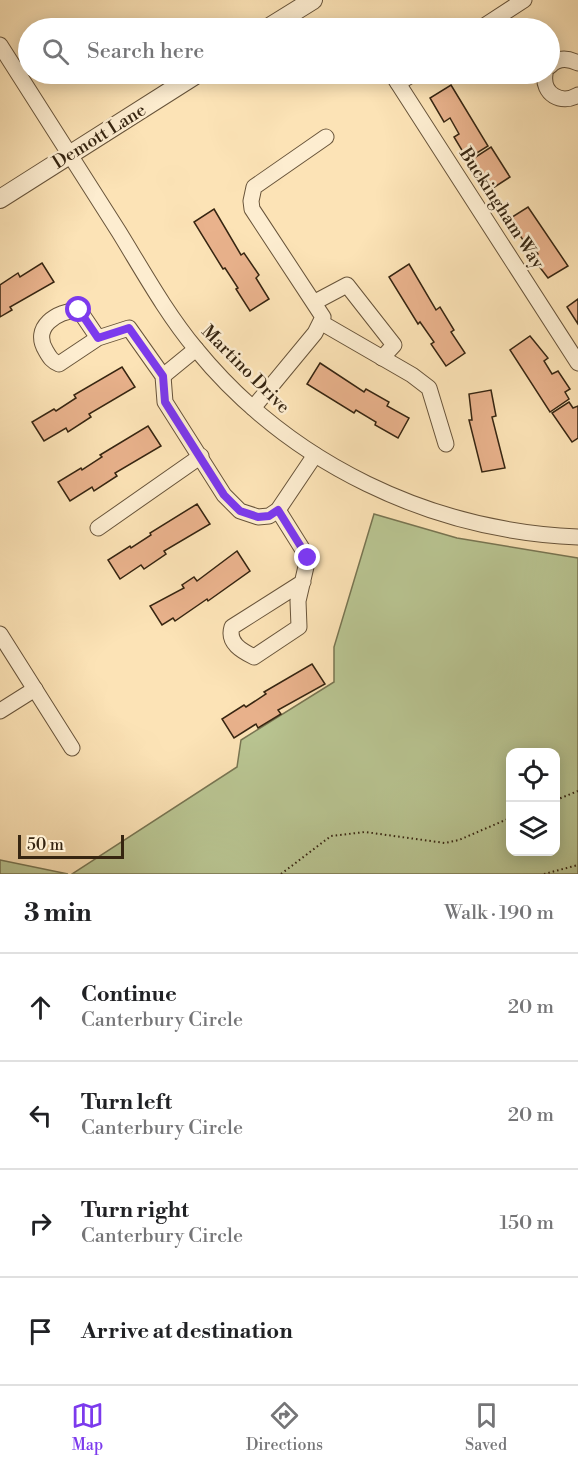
<!DOCTYPE html>
<meta charset="utf-8">
<style>
:root{--surface:#fff;--page:#f2f2f2;--text:#202124;--muted:#757577;--line:#e0e0e0;--accent:#7c3aed}
body{margin:0;font-family:"Libre Bodoni",serif;background:var(--page);color:var(--text)}
.controls{position:absolute;right:18px;bottom:18px;display:grid;overflow:hidden;border-radius:12px;box-shadow:0 3px 15px #0003}
.controls button{width:54px;height:54px;display:grid;place-items:center;padding:0;border:0;border-bottom:2px solid var(--line);background:var(--surface);color:var(--text);font:30px sans-serif}
.scale{position:absolute;left:18px;bottom:15px;width:106px;box-sizing:border-box;padding-left:6px;border:3px solid #362511;border-top:0;font-size:16px;line-height:21px;white-space:nowrap;color:#362511;-webkit-text-stroke:4px #fdedd0;paint-order:stroke}
.stop{position:absolute;width:18px;height:18px;margin:-14px;border:4px solid #7c3aed;border-radius:50%;background:#fff}
.stop.end{background:#7c3aed;border-color:#fff;box-shadow:0 2px 6px #0008}
.list{margin:0;padding:0;list-style:none}
h2{display:flex;justify-content:space-between;align-items:center;height:78px;margin:0;padding:0 24px;font-size:26px}
h2 small{font-size:20px;font-weight:400;color:var(--muted)}
.list li{display:grid;grid-template-columns:39px 1fr auto;gap:18px;align-items:center;box-sizing:border-box;height:108px;padding:0 24px;border-top:2px solid var(--line)}
.list b{display:block;font-size:22px;white-space:nowrap}
.list p{margin:0;font-size:20px;white-space:nowrap;color:var(--muted)}
.list em{font-size:20px;font-style:normal;color:var(--muted)}
.icon{flex:none;width:33px;height:33px;fill:none;stroke:currentColor;stroke-width:2;stroke-linecap:round;stroke-linejoin:round}
.map{position:relative;flex:none;width:578px;height:874px;overflow:hidden}
.search{position:absolute;background:var(--surface);box-shadow:0 3px 15px #0003;left:18px;right:18px;top:18px;height:66px;display:flex;align-items:center;gap:15px;box-sizing:border-box;padding:0 21px;border-radius:33px;color:var(--muted);font-size:22px}
.sheet{height:510px;background:var(--surface)}
nav{display:flex;justify-content:space-around;align-items:center;box-sizing:border-box;height:84px;border-top:2px solid var(--line);background:var(--surface);font-size:16px;color:var(--muted)}
nav a{display:grid;justify-items:center;gap:3px}
nav .on{color:var(--accent)}
.map>svg:first-child{display:block}
.green{fill:#b9c592;stroke:#787552;stroke-width:1.5;fill-rule:evenodd}
.building{fill:#e9b28c;stroke:#362511;stroke-width:1.5}
.lines{fill:none;stroke-linecap:round;stroke-linejoin:round}
.minor-casing{stroke:#68543a;stroke-width:17}
.tertiary-casing{stroke:#68543a;stroke-width:20}
.path{stroke:#362511;stroke-width:2;stroke-dasharray:1.5 3;stroke-linecap:butt}
.minor{stroke:#fdedd0;stroke-width:15}
.tertiary{stroke:#fdedd0;stroke-width:18}
.route{stroke:#7c3aed;stroke-width:8}
.labels{text-anchor:middle;stroke-width:5;stroke-linejoin:round;paint-order:stroke}
.street-label{font-size:18px;fill:#362511;stroke:#fdedd0}
</style>
<div class="map">
<svg width="578" height="874" viewBox="0 0 578 874">
<rect width="100%" height="100%" fill="#fce3b6"/>
<filter id="stains"><feTurbulence type="fractalNoise" baseFrequency=".00333" numOctaves="4"/><feColorMatrix values="0 0 0 0 .2 0 0 0 0 .09 0 0 0 0 .02 0 0 0 .5 -.17"/></filter>
<radialGradient id="worn" r=".72"><stop offset=".6" stop-color="#630" stop-opacity="0"/><stop offset="1" stop-color="#630" stop-opacity=".3"/></radialGradient>
<g class="green">
<path d="M374,514l83,24 121,20v316h-506l165,-107 4,-27 93,-58v-35zM510,752h46v100h-46z"/>
<path d="M0,860l68,14h-68z"/>
</g>
<g class="building">
<path d="M451,85l37,61 -16,10 -4,-7 -5,3 -9,-15 5,-3 -9,-16 -6,4 -14,-24z"/>
<path d="M491,147l19,30 -20,13 -19,-30z"/>
<path d="M528,207l40,59 -20,12 -16,-21 6,-3 -12,-16 -3,2 -14,-21z"/>
<path d="M214,209l27,46 3,-2 15,22 -3,3 13,21 -19,12 -14,-22 2,-1 -13,-20 -2,1 -29,-47z"/>
<path d="M42,263l12,19 -44,25 2,3 -12,7v-32l18,-12 2,4z"/>
<path d="M409,264l27,46 4,-3 14,23 -3,2 14,21 -19,13 -15,-22 3,-2 -14,-20 -2,2 -29,-47z"/>
<path d="M578,299v25l-11,-17z"/>
<path d="M530,336l18,22 -4,3 8,13 6,-3 12,18 -5,3 4,7 -19,13 -40,-62z"/>
<path d="M320,363l44,29 2,-3 23,13 -2,4 22,12 -11,20 -23,-13 1,-3 -20,-12 -2,3 -47,-29z"/>
<path d="M122,367l13,20 -46,27 2,3 -23,15 -2,-4 -22,13 -12,-19 22,-13 2,2 20,-13 -2,-3z"/>
<path d="M491,390l5,26 -4,1 13,51 -23,4 -13,-52h3l-3,-26z"/>
<path d="M569,402l4,6 5,-2v32l-6,4 -20,-29z"/>
<path d="M148,426l13,20 -46,27 2,3 -23,15 -2,-4 -22,14 -12,-19 23,-14 1,2 20,-13 -2,-2z"/>
<path d="M197,504l13,20 -46,27 2,3 -22,15 -3,-4 -21,14 -12,-19 22,-14 1,2 20,-13 -1,-2z"/>
<path d="M237,551l13,20 -42,30 -1,-2 -32,22 -2,-3 -11,7 -12,-19 34,-18 -2,-3 12,-8 3,4z"/>
<path d="M312,664l13,20 -47,26 3,4 -23,14 -2,-4 -22,14 -12,-19 22,-14 2,2 20,-13 -2,-2z"/>
</g>
<g class="lines">
<defs>
<g id="minor">
<path d="M481,28l43,-28"/>
<path d="M0,45c40,62 79,125 119,187 24,39 47,81 77,117 94,115 235,182 382,188"/>
<path d="M550,66c8,-9 18,-8 28,-3"/>
<path d="M392,74l186,289"/>
<path d="M545,74c-3,20 16,31 33,21"/>
<path d="M398,83l15,-9"/>
<path d="M315,302l32,-17 47,60 -12,13"/>
<path d="M322,323l90,52 17,13 17,56"/>
<path d="M98,338l-19,-28c-22,1 -48,17 -33,41 4,7 6,10 13,13l39,-26 31,-10 34,48 2,26 59,93 16,16 18,6 11,-1 9,-6 37,-55"/>
<path d="M163,376l33,-27"/>
<path d="M253,408l62,-75 8,-16 -71,-108 -1,-8 3,-14 72,-50"/>
<path d="M278,510l30,48 -10,43 1,26 -45,30c-12,-6 -27,-14 -22,-30l71,-45"/>
<path d="M98,528l103,-72"/>
<path d="M0,634l72,114"/>
<path d="M0,711l35,-22"/>
</g>
<g id="tertiary">
<path d="M268,28l45,-28"/>
<path d="M0,199l197,-125"/>
</g>
</defs>
<use href="#minor" class="minor-casing"/>
<use href="#tertiary" class="tertiary-casing"/>
<g class="path">
<path d="M556,800l22,-9"/>
<path d="M281,874l50,-38 34,-4 80,11 14,-3 51,-22"/>
<path d="M544,874l34,-9"/>
</g>
<use href="#minor" class="minor"/>
<use href="#tertiary" class="tertiary"/>
</g>
<g class="lines">
<path class="route" d="M79,310l19,28 31,-10 34,48 2,26 59,93 16,16 18,6 11,-1 9,-6 30,48"/>
</g>
<g class="labels">
<g class="street-label">
<text transform="translate(99 136) rotate(-32)" y="6">Demott Lane</text>
<text transform="translate(502 208) rotate(57)" y="6">Buckingham Way</text>
<text transform="translate(246 369) rotate(45)" y="6">Martino Drive</text>
</g>
</g>
<rect width="100%" height="100%" filter="url(#stains)"/>
<rect width="100%" height="100%" fill="url(#worn)"/>
</svg>
<div class="controls">
<button><svg class="icon" aria-label="locate" viewBox="0 0 24 24"><circle cx="12" cy="12" r="6"/><path d="M12 2v4M12 18v4M2 12h4M18 12h4"/></svg></button>
<button><svg class="icon" aria-label="layers" viewBox="0 0 24 24"><path d="M12 4l9 5-9 5-9-5zM3 14l9 5 9-5"/></svg></button>
</div>
<div class="scale">50 m</div>
<div class="stop" style="left:79px;top:310px"></div>
<div class="stop end" style="left:308px;top:558px"></div>
<div class="search"><svg class="icon" aria-label="search" viewBox="0 0 24 24"><circle cx="10" cy="10" r="6"/><path d="M15 15l6 6"/></svg>Search here</div>
</div>
<section class="sheet">
<h2>3 min<small>Walk · 190 m</small></h2>
<ul class="list">
<li><svg class="icon" aria-label="ahead" viewBox="0 0 24 24"><path d="M12 20V5M6 11l6-6 6 6"/></svg><div><b>Continue</b><p>Canterbury Circle</p></div><em>20 m</em></li>
<li><svg class="icon" aria-label="left" viewBox="0 0 24 24"><path d="M17 20v-9H6M10 6l-5 5 5 5"/></svg><div><b>Turn left</b><p>Canterbury Circle</p></div><em>20 m</em></li>
<li><svg class="icon" aria-label="right" viewBox="0 0 24 24"><path d="M7 20v-9h11M14 6l5 5-5 5"/></svg><div><b>Turn right</b><p>Canterbury Circle</p></div><em>150 m</em></li>
<li><svg class="icon" aria-label="arrive" viewBox="0 0 24 24"><path d="M6 21V4h12l-3 4 3 4H6"/></svg><div><b>Arrive at destination</b></div></li>
</ul>
</section>
<nav>
<a class="on"><svg class="icon" aria-label="map" viewBox="0 0 24 24"><path d="M3 6l6-2 6 2 6-2v14l-6 2-6-2-6 2zM9 4v14M15 6v14"/></svg>Map</a>
<a><svg class="icon" aria-label="directions" viewBox="0 0 24 24"><path d="M12 3l9 9-9 9-9-9zM9 14v-3h6M13 9l2 2-2 2"/></svg>Directions</a>
<a><svg class="icon" aria-label="saved" viewBox="0 0 24 24"><path d="M7 4h10v16l-5-4-5 4z"/></svg>Saved</a>
</nav>
